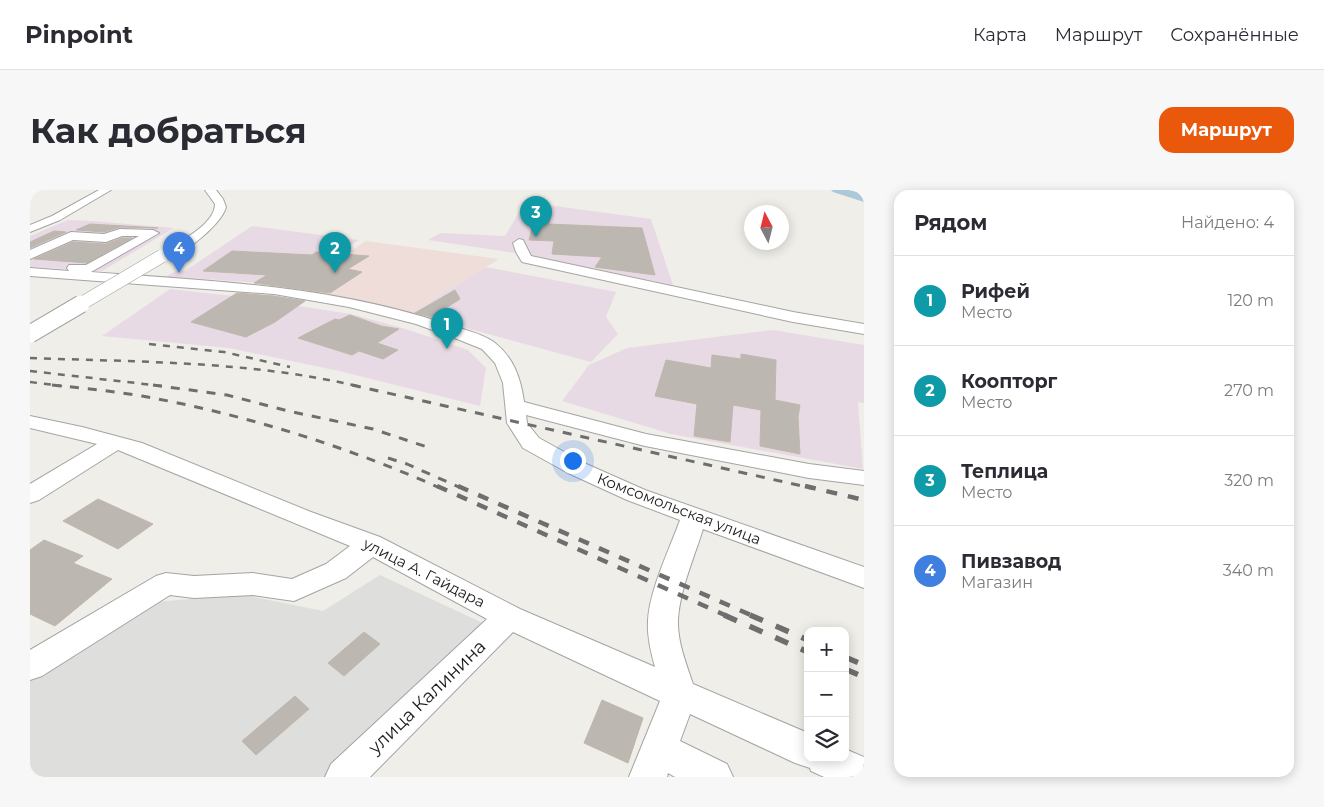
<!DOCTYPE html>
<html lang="ru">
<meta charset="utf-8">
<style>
:root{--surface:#fff;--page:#f7f7f7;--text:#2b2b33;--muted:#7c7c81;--line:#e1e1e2;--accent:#ea580c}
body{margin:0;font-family:Montserrat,sans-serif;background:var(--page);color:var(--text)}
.controls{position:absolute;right:15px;bottom:15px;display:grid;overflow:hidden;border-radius:10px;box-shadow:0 2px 12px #0003}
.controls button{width:45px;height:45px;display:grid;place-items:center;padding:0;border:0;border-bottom:1px solid var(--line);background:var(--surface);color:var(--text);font:25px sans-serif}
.compass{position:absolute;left:714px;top:15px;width:45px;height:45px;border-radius:50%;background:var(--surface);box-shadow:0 2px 12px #0003;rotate:353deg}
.you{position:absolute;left:542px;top:270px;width:18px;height:18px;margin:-12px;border:4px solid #fff;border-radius:50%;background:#1a73e8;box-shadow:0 0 0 8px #1a73e833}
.badge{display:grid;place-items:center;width:32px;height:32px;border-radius:50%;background:var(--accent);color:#fff;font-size:16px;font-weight:700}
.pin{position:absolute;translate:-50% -41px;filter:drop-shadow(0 1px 2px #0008)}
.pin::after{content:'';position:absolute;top:26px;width:18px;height:15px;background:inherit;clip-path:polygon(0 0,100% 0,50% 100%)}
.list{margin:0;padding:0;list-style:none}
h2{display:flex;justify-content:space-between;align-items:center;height:65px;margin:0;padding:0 20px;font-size:21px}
h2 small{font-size:16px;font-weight:400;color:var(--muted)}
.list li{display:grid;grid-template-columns:32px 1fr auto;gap:15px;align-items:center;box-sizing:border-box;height:90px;padding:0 20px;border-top:1px solid var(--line)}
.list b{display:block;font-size:19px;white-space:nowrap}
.list p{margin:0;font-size:16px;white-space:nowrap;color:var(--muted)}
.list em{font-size:16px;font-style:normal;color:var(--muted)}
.icon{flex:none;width:28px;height:28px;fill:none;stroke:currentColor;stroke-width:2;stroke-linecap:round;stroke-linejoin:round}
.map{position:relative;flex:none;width:834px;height:587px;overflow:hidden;border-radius:15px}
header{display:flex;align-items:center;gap:30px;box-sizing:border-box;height:70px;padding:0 25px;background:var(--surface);border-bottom:1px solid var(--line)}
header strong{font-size:24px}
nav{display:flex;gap:28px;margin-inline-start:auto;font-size:18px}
.intro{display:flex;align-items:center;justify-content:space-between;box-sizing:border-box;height:120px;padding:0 30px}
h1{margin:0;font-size:35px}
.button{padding:12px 22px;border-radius:15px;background:var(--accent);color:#fff;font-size:18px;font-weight:700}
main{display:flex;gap:30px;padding:0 30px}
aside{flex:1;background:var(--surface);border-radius:15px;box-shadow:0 2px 12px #0003}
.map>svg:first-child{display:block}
.residential{fill:#dededd}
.commercial{fill:#efddd9}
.industrial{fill:#e8dae4}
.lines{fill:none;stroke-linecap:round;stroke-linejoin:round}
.river{fill:#adc9d9;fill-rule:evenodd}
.building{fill:#bdb7b1;stroke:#c0b7ab}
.minor-casing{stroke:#a4a4a4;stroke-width:2}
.minor{fill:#fff;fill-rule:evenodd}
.rail-far3{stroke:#6e6e6e;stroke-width:2.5;stroke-dasharray:7 7;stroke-linecap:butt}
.rail-far2{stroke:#6e6e6e;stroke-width:3;stroke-dasharray:9 9;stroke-linecap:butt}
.rail-far1{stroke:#6e6e6e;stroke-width:4.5;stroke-dasharray:11 11;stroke-linecap:butt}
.rail{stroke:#6e6e6e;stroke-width:5.5;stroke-dasharray:14 14;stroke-linecap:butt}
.minor-bridge-far1-casing{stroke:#a4a4a4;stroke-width:14;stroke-linecap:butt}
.minor-bridge-casing{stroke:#a4a4a4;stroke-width:19;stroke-linecap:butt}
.minor-bridge-far1{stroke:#fff;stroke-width:13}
.minor-bridge{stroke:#fff;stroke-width:17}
.labels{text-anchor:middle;stroke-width:4;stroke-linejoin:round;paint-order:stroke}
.street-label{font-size:15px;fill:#202020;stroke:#fff}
.near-street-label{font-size:18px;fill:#202020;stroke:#fff}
</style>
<header>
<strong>Pinpoint</strong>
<nav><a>Карта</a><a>Маршрут</a><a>Сохранённые</a></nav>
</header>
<div class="intro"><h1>Как добраться</h1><a class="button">Маршрут</a></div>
<main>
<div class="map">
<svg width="834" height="587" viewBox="0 0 834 587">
<rect width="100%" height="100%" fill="#f0eee8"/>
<path class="residential" d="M350,385l107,50 -160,152h-297v-99l122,-76 92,-7 79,16z"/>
<path class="commercial" d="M336,51l133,18 -88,54 -117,-25z"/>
<g class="industrial">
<path d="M495,12l126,17 22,66 -144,-30 -101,-15 13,-7 64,3z"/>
<path d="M38,30l25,1 81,7 -72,43 -72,-4v-31z"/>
<path d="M222,36l107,14 -73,45 -109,-8 -6,3 -10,-1 17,-9 7,1z"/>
<path d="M456,77l130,25 -10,25 12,17 -27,28 -180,-49z"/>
<path d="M140,99l63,7 118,18 55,15 62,21 18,18 -6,38 -141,-35 -110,-23 -127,-12z"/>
<path d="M743,140l91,15v58l-6,-1 5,67 -192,-35 -109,-33 27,-36 38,-17z"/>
</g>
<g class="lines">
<path class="river" d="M801,0h18l15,4v8l-31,-10z"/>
</g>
<g class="building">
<path d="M506,23l14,1 -1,10 93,4 13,47 -60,-8 7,-10 -50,-3 2,-13 -25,-1z"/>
<path d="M60,34l68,4 -38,-1 -16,5 -28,-2z"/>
<path d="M24,41l12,1 -36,16v-6z"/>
<path d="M92,48h10l-45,25 -53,-4 39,-17 33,2z"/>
<path d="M202,61l80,4 4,-3 53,4 -21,13 14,3 -32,21 -76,-10 13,-8 -64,-4z"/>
<path d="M425,100l5,9 -28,18 -17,-4z"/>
<path d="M207,103l37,3 31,5 -30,21 -29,15 -55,-15z"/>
<path d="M320,125l31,11 18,3 -22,14 21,7 -15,9 -24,-8 -7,4 -54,-17 37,-19 4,1z"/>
<path d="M711,164l35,6 -1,40 25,5 -2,12 2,37 -40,-8 1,-36 -28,-5 -3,37 -36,-6 3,-32 -42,-8 11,-36 45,8 1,-13 29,4z"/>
<path d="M68,309l55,25 -35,25 -55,-28z"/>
<path d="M14,350l39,16 -10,7 39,16 -57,47 -25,-12v-64z"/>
<path d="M334,442l16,12 -36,32 -16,-13z"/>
<path d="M265,506l14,13 -53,46 -14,-14z"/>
<path d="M572,510l41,18 -15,45 -44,-20z"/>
</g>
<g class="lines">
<defs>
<g id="minor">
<path d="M69,0h12l-51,30 -30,12v-7l22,-9z"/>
<path d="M175,0h11l7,9 3,8c-4,18 -51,56 -68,52l-2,-3 2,-3c16,-8 57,-27 57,-49z"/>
<path d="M90,39l33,1 6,3 -68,39c119,9 240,13 355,52 13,4 38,10 49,19 19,15 26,36 29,59l122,32 163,30 55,7v14l-55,-7 -164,-32 -119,-31 1,8 12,15 45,25 61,27 219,77v21l-161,-59c-9,29 -23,60 -25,90 -1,22 8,44 15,65l115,49v25h37v-9l19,8v20h-40l-13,-6 -1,-3 -15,-5 -105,-49 -10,27 47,23 6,13h-58l-7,-4 -1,4h-38l31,-76 -147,-69 -143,145h-45l6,-13 156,-145 -114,-62 -27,21 -52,23 -41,-6 -59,3 -24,-3 -128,81 -12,4v-30l126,-74 10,-3 28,3 59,-3 39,6 34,-15 24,-18 -232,-96 -79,50 -9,3v-19l67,-40 -67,-16v-12l52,11 60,16 169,69 69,25 140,72 135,58c-4,-14 -8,-31 -7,-46 1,-30 22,-73 32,-101l-53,-20 -59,-27 -45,-25 -16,-25 -4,-40 -8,-20 -13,-14 -25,-10 -41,-15 -67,-17 -75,-13 -244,-18v-8l39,3 -2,-3 2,-3h17l53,-29h-17l-16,6 -33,-2 -43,19v-9l41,-18 33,2z"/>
<path d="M489,49l4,1 8,16 262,56 71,12v10l-71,-12 -271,-60 -6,-10 -3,-9z"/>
</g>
</defs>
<use href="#minor" class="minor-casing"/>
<use href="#minor" class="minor"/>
<g class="rail-far3">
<path d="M119,154l75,8 66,15"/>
<path d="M0,168c109,4 220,3 327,28"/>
<path d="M0,181l132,15"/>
<path d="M0,192l32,4"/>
</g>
<g class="rail-far2">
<path d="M22,195c30,3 60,6 90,11 101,18 204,50 298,92"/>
<path d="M123,195l74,10 61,16 85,18 57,19"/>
<path d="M322,195l459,103"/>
<path d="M358,268l19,6 54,24"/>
</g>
<g class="rail-far1">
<path d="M407,296l290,130"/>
<path d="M428,296l295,130"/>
<path d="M775,296l59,14"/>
</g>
<g class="rail">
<path d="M694,425l84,37"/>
<path d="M720,425l58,25"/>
<path d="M815,467l19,8"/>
<path d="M815,479l19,8"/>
</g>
<defs>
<path id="minor-bridge-far1" d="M49,115l83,-49"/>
<path id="minor-bridge" d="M0,144l51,-30"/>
</defs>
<use href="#minor-bridge-far1" class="minor-bridge-far1-casing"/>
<use href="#minor-bridge" class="minor-bridge-casing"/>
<use href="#minor-bridge-far1" class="minor-bridge-far1"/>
<use href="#minor-bridge" class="minor-bridge"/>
</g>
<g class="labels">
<g class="street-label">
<text transform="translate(649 319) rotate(21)" y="5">Комсомольская улица</text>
<text transform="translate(394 383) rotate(27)" y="5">улица А. Гайдара</text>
</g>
<g class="near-street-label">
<text transform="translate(397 507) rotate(-44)" y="6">улица Калинина</text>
</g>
</g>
</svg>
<div class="controls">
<button>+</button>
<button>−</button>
<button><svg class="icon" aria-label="layers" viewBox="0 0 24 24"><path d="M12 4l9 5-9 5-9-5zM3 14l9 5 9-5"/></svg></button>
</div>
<svg class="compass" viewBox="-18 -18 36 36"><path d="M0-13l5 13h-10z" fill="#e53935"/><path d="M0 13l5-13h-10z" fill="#7c7c81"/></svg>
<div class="you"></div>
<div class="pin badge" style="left:417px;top:159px;background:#0f9aa8">1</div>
<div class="pin badge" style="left:305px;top:83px;background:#0f9aa8">2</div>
<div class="pin badge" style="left:506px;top:47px;background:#0f9aa8">3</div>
<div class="pin badge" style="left:149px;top:83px;background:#3f7fe0">4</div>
</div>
<aside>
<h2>Рядом<small>Найдено: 4</small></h2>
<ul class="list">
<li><span class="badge" style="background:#0f9aa8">1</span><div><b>Рифей</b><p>Место</p></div><em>120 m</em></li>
<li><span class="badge" style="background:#0f9aa8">2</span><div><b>Коопторг</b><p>Место</p></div><em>270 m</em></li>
<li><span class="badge" style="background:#0f9aa8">3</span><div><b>Теплица</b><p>Место</p></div><em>320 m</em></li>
<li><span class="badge" style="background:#3f7fe0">4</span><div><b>Пивзавод</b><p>Магазин</p></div><em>340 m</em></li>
</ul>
</aside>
</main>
